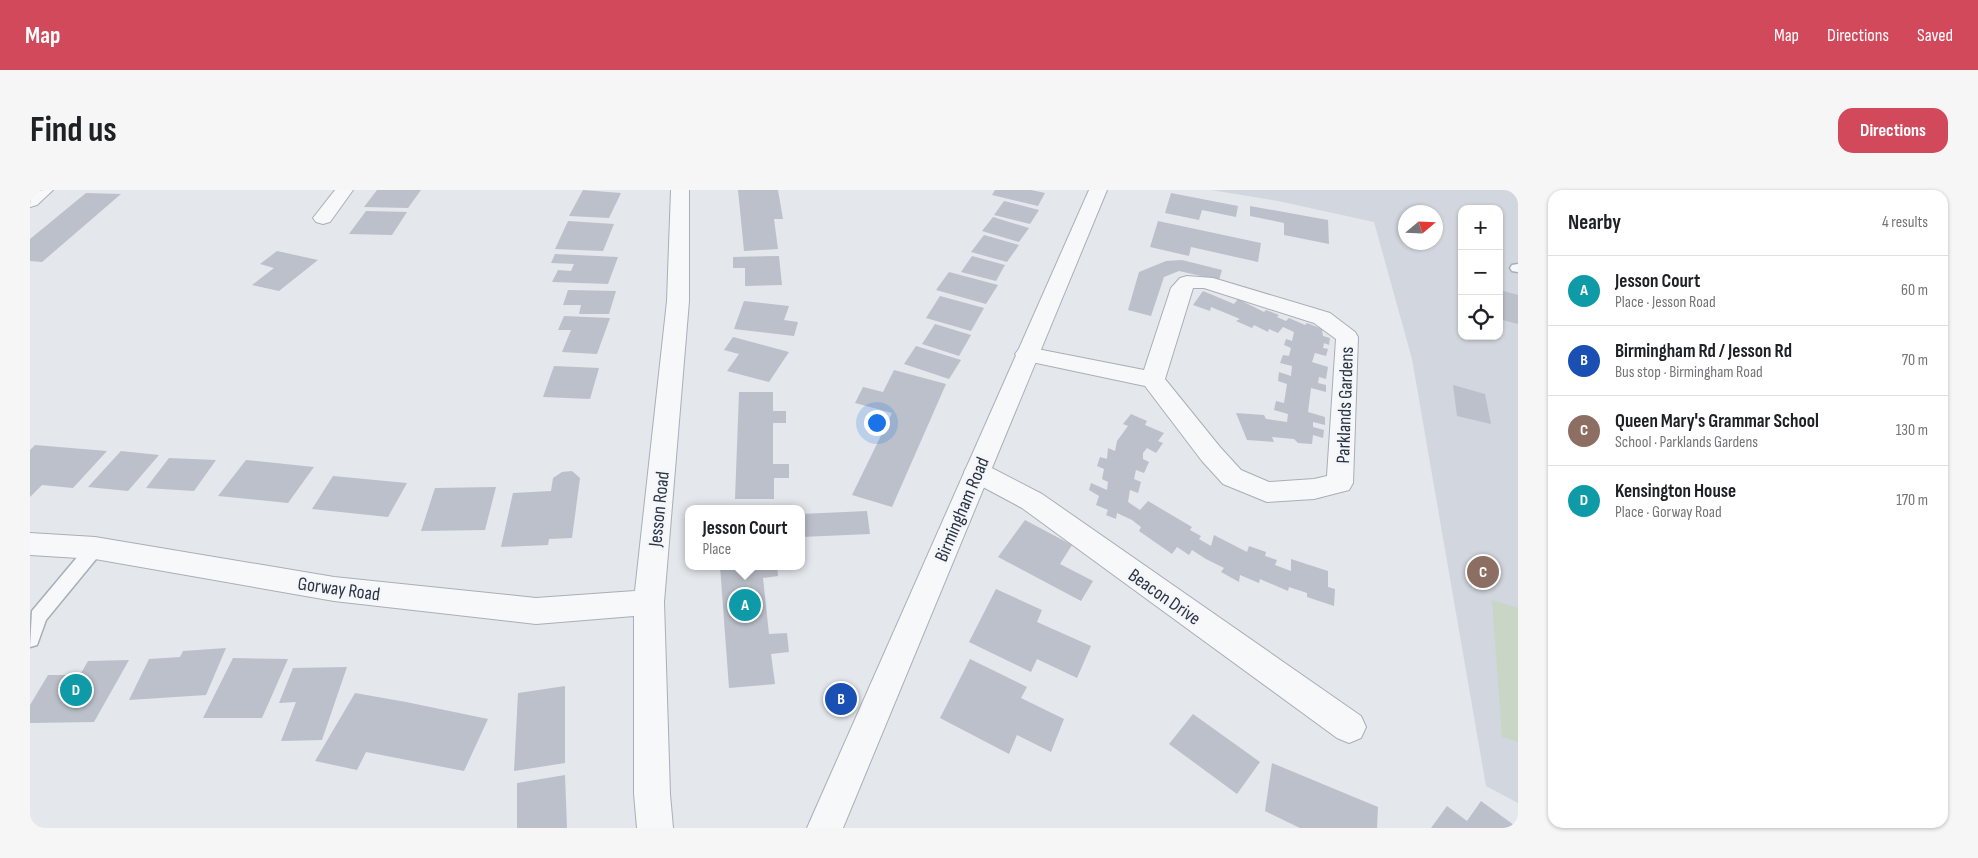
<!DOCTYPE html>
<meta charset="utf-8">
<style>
:root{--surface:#fff;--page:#f6f6f6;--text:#202124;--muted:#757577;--line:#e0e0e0;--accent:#d1495b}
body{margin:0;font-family:"Sofia Sans Condensed",sans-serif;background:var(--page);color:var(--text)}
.controls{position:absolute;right:15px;top:15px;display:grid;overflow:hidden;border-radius:10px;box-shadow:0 1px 4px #0004}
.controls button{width:45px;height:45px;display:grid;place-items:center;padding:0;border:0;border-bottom:1px solid var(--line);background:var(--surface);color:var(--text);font:25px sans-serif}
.compass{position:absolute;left:1368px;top:15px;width:45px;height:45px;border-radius:50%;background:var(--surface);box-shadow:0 1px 4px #0004;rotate:71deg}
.you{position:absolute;left:846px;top:232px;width:18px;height:18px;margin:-12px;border:4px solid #fff;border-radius:50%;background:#1a73e8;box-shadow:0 0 0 8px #1a73e833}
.badge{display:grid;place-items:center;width:32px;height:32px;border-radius:50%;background:var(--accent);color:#fff;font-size:16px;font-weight:700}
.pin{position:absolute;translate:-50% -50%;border:2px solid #fff;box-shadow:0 1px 5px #0006}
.popup{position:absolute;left:655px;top:315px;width:120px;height:65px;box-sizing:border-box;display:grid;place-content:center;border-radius:10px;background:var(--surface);filter:drop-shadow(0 1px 4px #0005);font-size:16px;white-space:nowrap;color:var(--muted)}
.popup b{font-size:19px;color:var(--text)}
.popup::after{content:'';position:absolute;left:50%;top:100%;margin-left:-10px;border:10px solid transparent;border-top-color:var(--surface)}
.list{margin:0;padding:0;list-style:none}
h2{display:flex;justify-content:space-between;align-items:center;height:65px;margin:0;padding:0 20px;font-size:21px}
h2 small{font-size:16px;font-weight:400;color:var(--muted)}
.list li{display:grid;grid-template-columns:32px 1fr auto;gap:15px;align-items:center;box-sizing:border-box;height:70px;padding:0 20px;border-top:1px solid var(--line)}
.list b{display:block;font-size:19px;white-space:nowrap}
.list p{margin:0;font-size:16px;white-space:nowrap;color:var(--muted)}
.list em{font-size:16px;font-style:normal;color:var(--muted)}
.icon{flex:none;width:28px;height:28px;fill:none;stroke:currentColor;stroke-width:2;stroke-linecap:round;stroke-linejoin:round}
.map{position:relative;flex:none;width:1488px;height:638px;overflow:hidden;border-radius:15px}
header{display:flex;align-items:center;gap:30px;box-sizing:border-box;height:70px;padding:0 25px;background:var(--accent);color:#fff}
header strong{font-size:24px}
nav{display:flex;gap:28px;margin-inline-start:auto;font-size:18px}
.intro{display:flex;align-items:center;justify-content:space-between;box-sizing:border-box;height:120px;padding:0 30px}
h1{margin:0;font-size:35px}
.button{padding:12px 22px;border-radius:15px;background:var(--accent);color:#fff;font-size:18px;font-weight:700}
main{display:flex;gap:30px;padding:0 30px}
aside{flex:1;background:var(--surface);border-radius:15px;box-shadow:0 1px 4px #0004}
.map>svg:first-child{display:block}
.built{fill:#d2d6de;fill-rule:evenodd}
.green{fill:#c9d6c5}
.building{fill:#bbc0ca}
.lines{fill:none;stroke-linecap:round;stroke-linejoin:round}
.service-casing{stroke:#a9aeb7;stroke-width:3}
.minor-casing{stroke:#a9aeb7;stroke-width:2}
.tertiary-casing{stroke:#a9aeb7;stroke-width:2}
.service{fill:#f7f8fa;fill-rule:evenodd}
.minor{fill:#f7f8fa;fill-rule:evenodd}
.tertiary{fill:#f7f8fa;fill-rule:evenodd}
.labels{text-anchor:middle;stroke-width:5;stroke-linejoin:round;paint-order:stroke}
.street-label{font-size:19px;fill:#2b3445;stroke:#f4f6f9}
</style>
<header>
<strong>Map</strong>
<nav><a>Map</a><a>Directions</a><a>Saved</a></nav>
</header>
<div class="intro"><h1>Find us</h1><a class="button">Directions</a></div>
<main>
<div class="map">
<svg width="1488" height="638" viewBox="0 0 1488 638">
<rect width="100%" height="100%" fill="#e4e7ec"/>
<path class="built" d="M1181,0h307v613l-32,-17 -74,-427 -38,-137 -96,-21zM1432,19h37v127h-37zM1376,22h30v30h-30z"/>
<path class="green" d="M1462,410l26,8v134l-16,-5z"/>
<g class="building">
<path d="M347,0h44l-13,18 -44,-1z"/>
<path d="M553,0l38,3 -12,25 -40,-2z"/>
<path d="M708,0h40l5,29h-9l4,30 -34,2z"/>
<path d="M965,0h36l14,3 -7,13 -46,-11z"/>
<path d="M56,3l35,1 -79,68 -12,-1v-22z"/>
<path d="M1141,3l67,13 -2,11 -34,-7 -3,10 -34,-7z"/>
<path d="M974,11l35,9 -9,14 -36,-9z"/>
<path d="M1220,16l78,14 1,24 -45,-9v-12l-34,-7z"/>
<path d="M336,21l41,1 -15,23 -43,-1z"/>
<path d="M963,27l36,11 -10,14 -37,-11z"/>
<path d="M538,31l46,3 -11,27 -48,-2z"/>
<path d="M1128,31l103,22 -3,19 -67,-15 -2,9 -39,-9z"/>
<path d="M954,45l35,10 -12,17 -36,-10z"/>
<path d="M247,61l41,9 -39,31 -27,-6 22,-17 -14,-4z"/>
<path d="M525,64l63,3 -10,27 -56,-2 6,-12 13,1 3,-7 -23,-1z"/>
<path d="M749,66l3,29 -37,1v-18h-12v-11z"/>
<path d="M942,66l33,9 -9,16 -35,-9z"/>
<path d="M1152,70l40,10 -3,10 -40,-9 -15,6 -13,39 -23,-6 11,-38 27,-11z"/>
<path d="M919,82l49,13 -12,19 -50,-14z"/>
<path d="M538,100l48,1 -7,23h-30l2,-9h-18z"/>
<path d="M1470,100l18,5v29l-19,-5z"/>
<path d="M1173,101l31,13 4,-5 26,13 2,-2 13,5 -2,2 9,4 3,-3 16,7 2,-2 15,6 1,7 7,2 -1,7 -5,-2 -1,5 5,1 -2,7 -11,-3 -3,9 16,5 -2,12 -7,-2 -1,6 8,2v7l-15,-4 -3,24 17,5v8l-12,-3v5l11,3 -1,8 -10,-3 -1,9 -14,-1 -4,-4 -22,-2 2,5 -27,-2 -11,-27 28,2 2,4 21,3 1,-8 -14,-4 2,-9 8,2 3,-19 -9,-3 1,-9 12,4 1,-10 -12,-3 3,-8 6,1 2,-8 -7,-3 2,-6 6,2 2,-9 -11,-5 -5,6 -9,-4 -1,3 -14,-7 -2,3 -16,-7 4,-2 -29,-12 -1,4 -17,-6z"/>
<path d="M910,106l44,12 -13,23 -45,-13z"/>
<path d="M714,111l45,5 -5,14 14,2 -4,14 -60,-7z"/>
<path d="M534,126l46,2 -13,36 -35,-2 9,-22h-13z"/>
<path d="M905,134l36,11 -12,21 -37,-12z"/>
<path d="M703,147l56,15 -20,30 -42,-11 12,-17 -15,-4z"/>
<path d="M886,156l45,14 -12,19 -45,-15z"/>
<path d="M524,176l45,2 -9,31 -47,-2z"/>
<path d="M864,180l52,14 -54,123 -40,-12 40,-82 -37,-10 8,-16 20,5z"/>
<path d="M1423,195l32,9 6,30 -34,-8z"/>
<path d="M709,202h34v19h13v12h-13v41h16v14h-15v21h-39z"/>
<path d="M1101,224l16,7 -2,4 19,8 -6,8 5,2 -7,10 -9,-5 -4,5v6l6,3 -5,11 -8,-3 -2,9 7,3 -3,11 -8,-3 -2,12 12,8 8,-9 44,26 -2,3 11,6 -2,3 12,7 3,-11 33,17 2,-6 17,6 -1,4 12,4 -2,5 16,6v-12l37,12v16l7,2 -1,17 -27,-9v-4l-18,-6 -1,4 -28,-12 -1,4 -19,-8 -1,7 -18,-10 3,-4 -18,-9 -14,-9 -3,5 -12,-8 -5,7 -33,-23 2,-4 -9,-7 -15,-7 -1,6 -10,-4 2,-5 -12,-5 3,-9 -10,-6 2,-7 16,7 1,-8 -6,-3 2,-10 -7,-3 3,-9 7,2 1,-11 7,3 2,-10 11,-15 -5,-2z"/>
<path d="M5,255l72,6 -34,37 -31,-3 -12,12v-47z"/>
<path d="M91,261l38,4 -31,36 -40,-4z"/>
<path d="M139,268l47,2 -22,31 -48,-3z"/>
<path d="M216,270l68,7 -26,36 -70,-7z"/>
<path d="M542,281l8,7 -8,60 -23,1 -1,6 -47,2 12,-54 38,-2 2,-13 9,-6z"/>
<path d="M303,286l74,7 -19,34 -76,-8z"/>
<path d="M466,297l-11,43 -64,1 14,-43z"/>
<path d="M837,321l3,23 -69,3v-23z"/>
<path d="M995,330l47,25 -12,19 33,17 -12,20 -83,-44z"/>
<path d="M690,376h57l1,10 -15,2 6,56 18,-1 2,19 -18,2 4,30 -46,4z"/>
<path d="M966,399l46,21 -5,12 54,24 -14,32 -40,-19 -6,13 -62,-30z"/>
<path d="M196,458l-20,47 -77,5 20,-41 31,-2 3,-6z"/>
<path d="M203,468l55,1 -26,59h-59z"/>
<path d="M940,469l57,28 -6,11 43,21 -13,33 -34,-17 -8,19 -69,-36z"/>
<path d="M99,470l-35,62 -64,1v-18l18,-30h32l8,-14z"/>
<path d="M317,477l-25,73 -41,1 15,-39 -17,1 14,-35z"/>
<path d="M535,496v77l-51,8 4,-78z"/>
<path d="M325,503l51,9 82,17 -24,52 -98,-19 -9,18 -42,-9z"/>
<path d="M1163,524l67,48 -23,32 -68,-50z"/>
<path d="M1242,573l106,44 -1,21h-77l-35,-17z"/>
<path d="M535,585l2,53h-50v-45z"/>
<path d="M1451,611l37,27h-87l16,-22 20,15z"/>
</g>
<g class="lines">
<defs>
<g id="service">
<path d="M1488,74v8l-6,-1 -2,-3 2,-3z"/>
<path d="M65,351l6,2 2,5 -2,5 -55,67 -9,25 -7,2 2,-36 57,-68z"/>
</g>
<g id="minor">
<path d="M2,0h21l-16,15 -7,2v-15z"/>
<path d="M305,0h18l-23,32 -7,2 -7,-2 -3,-4z"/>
<path d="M641,0h18v111l-25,301 6,192 3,34h-36l-3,-34v-178l-98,8 -202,-23 -239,-42 -65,-4v-22l65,4 239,40 202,21 99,-7 32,-290z"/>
<path d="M1157,86l26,2 117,35 25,19 3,5 -5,146 -4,7 -35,9 -47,3 -44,-18 -21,-23 -57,-75 -118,-25 -8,-2 -4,-5 4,-5 8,-2 117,23 27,-82 9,-10zM1163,98h11l110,35 22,16 -9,137 -13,3 -45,3 -28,-12 -21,-23 -55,-68z"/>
<path d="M947,272l9,3 56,29 319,222 5,11 -5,11 -12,5 -12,-5 -315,-230 -54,-29 -4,-7 4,-7z"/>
</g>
<path id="tertiary" d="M1059,0h18l-264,638h-36z"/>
</defs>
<use href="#service" class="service-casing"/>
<use href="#minor" class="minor-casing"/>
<use href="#tertiary" class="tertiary-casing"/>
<use href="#service" class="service"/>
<use href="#minor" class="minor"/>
<use href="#tertiary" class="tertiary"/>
</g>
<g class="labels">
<g class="street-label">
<text transform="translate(1314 215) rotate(-88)" y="7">Parklands Gardens</text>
<text transform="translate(628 319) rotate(-84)" y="7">Jesson Road</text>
<text transform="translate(931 319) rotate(-67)" y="7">Birmingham Road</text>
<text transform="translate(309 398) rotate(8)" y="7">Gorway Road</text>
<text transform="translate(1135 406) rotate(35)" y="7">Beacon Drive</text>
</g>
</g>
</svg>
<div class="controls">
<button>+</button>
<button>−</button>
<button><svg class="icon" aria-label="locate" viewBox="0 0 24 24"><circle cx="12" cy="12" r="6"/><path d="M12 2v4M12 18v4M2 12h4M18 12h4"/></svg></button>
</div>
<svg class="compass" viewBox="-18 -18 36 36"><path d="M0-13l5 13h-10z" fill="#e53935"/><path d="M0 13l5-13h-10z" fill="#757577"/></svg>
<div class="you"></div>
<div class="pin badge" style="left:715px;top:415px;background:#0f9aa8">A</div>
<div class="popup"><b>Jesson Court</b>Place</div>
<div class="pin badge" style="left:811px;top:509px;background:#1a4fb4">B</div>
<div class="pin badge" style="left:1453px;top:382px;background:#8d6e63">C</div>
<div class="pin badge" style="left:46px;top:500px;background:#0f9aa8">D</div>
</div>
<aside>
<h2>Nearby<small>4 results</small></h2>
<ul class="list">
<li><span class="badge" style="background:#0f9aa8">A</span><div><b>Jesson Court</b><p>Place · Jesson Road</p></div><em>60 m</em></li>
<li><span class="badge" style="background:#1a4fb4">B</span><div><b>Birmingham Rd / Jesson Rd</b><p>Bus stop · Birmingham Road</p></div><em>70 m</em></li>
<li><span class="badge" style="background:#8d6e63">C</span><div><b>Queen Mary's Grammar School</b><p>School · Parklands Gardens</p></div><em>130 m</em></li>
<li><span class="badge" style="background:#0f9aa8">D</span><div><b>Kensington House</b><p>Place · Gorway Road</p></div><em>170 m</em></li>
</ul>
</aside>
</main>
